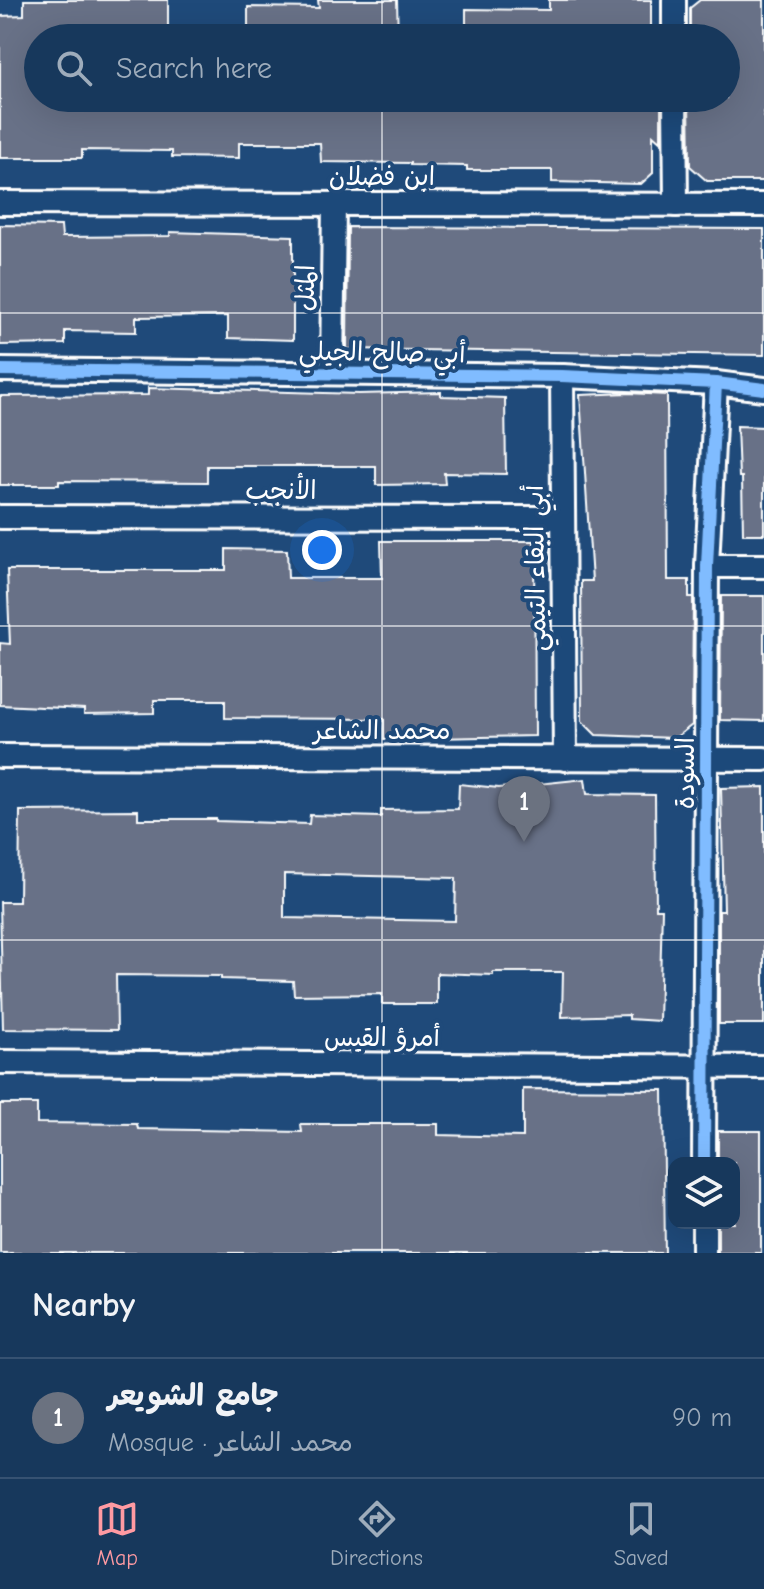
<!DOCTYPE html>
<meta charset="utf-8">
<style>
:root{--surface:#17385c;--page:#244365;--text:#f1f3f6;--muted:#9eacbb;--line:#365272;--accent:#ff9aa2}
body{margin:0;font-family:"Comic Neue","Playpen Sans Arabic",sans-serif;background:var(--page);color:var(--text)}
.controls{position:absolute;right:24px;bottom:24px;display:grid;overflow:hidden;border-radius:16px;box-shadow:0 8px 32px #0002}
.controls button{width:72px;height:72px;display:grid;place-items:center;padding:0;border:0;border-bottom:2px solid var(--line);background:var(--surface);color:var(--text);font:40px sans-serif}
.you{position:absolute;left:322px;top:550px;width:28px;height:28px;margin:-20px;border:6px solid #fff;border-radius:50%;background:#1a73e8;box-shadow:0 0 0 12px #1a73e833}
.badge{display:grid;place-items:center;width:52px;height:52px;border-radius:50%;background:var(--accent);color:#fff;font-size:26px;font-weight:700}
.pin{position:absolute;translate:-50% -66px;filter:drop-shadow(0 2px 4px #0008)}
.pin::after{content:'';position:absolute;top:42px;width:28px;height:24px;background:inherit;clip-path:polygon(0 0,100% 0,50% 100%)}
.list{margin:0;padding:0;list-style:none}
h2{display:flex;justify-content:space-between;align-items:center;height:104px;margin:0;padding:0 32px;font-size:34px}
h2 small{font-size:26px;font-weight:400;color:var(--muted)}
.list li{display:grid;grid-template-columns:52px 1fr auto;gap:24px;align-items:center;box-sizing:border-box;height:120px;padding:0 32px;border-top:2px solid var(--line)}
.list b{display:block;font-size:30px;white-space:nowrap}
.list p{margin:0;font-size:26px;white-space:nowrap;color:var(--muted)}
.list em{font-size:26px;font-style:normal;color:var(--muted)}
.icon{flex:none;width:44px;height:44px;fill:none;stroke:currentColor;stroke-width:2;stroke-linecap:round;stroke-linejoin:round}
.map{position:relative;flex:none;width:764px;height:1253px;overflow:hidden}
.search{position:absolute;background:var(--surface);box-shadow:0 8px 32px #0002;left:24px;right:24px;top:24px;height:88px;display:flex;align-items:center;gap:20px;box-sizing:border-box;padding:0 28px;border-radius:44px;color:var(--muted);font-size:30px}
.sheet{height:224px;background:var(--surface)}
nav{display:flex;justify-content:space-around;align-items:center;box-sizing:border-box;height:112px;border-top:2px solid var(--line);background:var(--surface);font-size:22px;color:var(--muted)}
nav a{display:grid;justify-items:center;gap:4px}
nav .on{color:var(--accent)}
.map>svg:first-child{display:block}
.building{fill:#677187;stroke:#fff;stroke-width:2;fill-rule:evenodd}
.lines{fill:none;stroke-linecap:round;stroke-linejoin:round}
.street-casing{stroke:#fff;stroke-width:28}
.street{stroke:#1f4a7a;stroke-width:22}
.cycleway-casing{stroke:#1f4a7a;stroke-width:17}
.cycleway{stroke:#80bcff;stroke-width:12}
.grid{fill:none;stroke:#fff;stroke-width:2;stroke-opacity:0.55}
.labels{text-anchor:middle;stroke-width:8;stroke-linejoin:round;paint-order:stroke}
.street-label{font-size:26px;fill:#fff;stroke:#1f4a7a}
</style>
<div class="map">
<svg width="764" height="1253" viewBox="0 0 764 1253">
<rect width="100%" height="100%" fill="#1f4a7a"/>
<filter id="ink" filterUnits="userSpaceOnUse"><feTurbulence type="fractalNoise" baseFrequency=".0125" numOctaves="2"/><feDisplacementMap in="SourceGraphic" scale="16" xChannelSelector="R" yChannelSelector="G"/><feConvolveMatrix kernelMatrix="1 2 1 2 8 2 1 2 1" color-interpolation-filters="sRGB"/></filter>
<g filter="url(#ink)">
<g class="building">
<path d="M24,0h144v38h-130v60h623v44l-8,-7v38l-12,11 -89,-2v-12h-85v-4l-57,-1v-2l-89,-1 -1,-19h-81v15l-67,-1v-6l-90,-1v8h-82v-142l24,-1z"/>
<path d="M318,0h79l1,38h-150v-31l71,1z"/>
<path d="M549,0h102v38h-185v-29l83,1z"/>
<path d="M700,0h64v181h-57l-17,-15 -1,-68h37v-60h-36v-30z"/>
<path d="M0,225l61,1 1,11 108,-1v-4l123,4v104l-65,-2v-22l-92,1v15l-71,-1v13l-65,1z"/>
<path d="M348,227l416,2v126l-417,-6z"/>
<path d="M148,388l211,6 82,-2v4l64,2 1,76 -62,-1 1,11 -69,1v-19h-169v16l-148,-1v4h-59v-89l148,-1z"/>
<path d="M628,393l39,2 1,185h21v17h4l-1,128 -17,13 -79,-3 -14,-14 -1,-140h11l-12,-186z"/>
<path d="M737,426l27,1v107h-21l-1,-57h-3z"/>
<path d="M381,541h153l1,195 -151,3v-20l-159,-1v-18h-71v13l-70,1v-5l-84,-4v-62l10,1 -3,-74h219v-21l61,1 1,28h94z"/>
<path d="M721,596h43v125l-44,-1z"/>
<path d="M585,779l2,15 68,1 1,114h6l-3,112 -30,-2v-4l-67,2 1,-45h-70v3l-56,-2v31h-55v-10l-88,1 -1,-14 -72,-2v-3l-105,-1 1,55 -114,-1 -3,-127h19l1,-91 118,-1v9h78v2l93,3 1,-9 71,2v-7l77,-1 1,-25 40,4zM284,874l172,4 -1,43 -171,-3z"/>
<path d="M764,787v237h-45v-113h5l-3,-123z"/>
<path d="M523,1089l140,1 2,163h-665v-149h37v19l100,1 1,5 164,3 -1,-8h137v11l85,2z"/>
<path d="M718,1131h43v122h-43v-30h16v-60h-16z"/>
</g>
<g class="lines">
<defs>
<g id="street">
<path d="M674,0v38"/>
<path d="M675,98l1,107"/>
<path d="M0,203l764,2"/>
<path d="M0,370l562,6 154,7 48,6"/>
<path d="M332,373l2,-169"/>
<path d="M562,376l3,383"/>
<path d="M0,517l562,1"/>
<path d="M707,566h57"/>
<path d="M0,756l764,3"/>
<path d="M0,1062l764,5"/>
<path d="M704,1163l3,-597 9,-183"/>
<path d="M704,1253v-30"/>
</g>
</defs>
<use href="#street" class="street-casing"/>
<use href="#street" class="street"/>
<defs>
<g id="cycleway">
<path d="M0,370l562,6 154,7 48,6"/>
<path d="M704,1163l3,-597 9,-183"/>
</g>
</defs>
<use href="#cycleway" class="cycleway-casing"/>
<use href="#cycleway" class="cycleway"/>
</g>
</g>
<path class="grid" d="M382,0v38M382,98v1155M0,313h764M0,626h764M0,940h764"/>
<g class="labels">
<g class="street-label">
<text x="382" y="185">ابن فضلان</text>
<text transform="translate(305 288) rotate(-89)" y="9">المثل</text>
<text transform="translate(382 352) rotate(1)" y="9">أبي صالح الجيلي</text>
<text x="281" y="499">الأنجب</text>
<text transform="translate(535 568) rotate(-91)" y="9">أبي البقاء التيمي</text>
<text x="382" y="739">محمد الشاعر</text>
<text transform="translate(685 773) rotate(-90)" y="9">السودة</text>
<text x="382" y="1046">أمرؤ القيس</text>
</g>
</g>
</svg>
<div class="controls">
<button><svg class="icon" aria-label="layers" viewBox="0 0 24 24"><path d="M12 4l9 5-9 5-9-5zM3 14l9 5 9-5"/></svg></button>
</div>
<div class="you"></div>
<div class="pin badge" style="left:524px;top:842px;background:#6b7280">1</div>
<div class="search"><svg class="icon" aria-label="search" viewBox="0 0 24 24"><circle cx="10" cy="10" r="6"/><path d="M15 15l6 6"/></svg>Search here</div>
</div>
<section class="sheet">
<h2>Nearby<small></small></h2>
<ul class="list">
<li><span class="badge" style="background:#6b7280">1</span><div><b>جامع الشويعر</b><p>Mosque · محمد الشاعر</p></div><em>90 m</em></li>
</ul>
</section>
<nav>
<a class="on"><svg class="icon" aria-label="map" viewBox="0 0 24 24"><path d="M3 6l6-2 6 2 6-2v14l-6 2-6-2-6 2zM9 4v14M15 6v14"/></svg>Map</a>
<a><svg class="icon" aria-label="directions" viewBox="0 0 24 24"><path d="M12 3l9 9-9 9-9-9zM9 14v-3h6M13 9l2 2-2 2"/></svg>Directions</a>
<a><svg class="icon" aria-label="saved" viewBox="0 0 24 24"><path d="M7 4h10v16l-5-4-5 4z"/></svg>Saved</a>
</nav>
